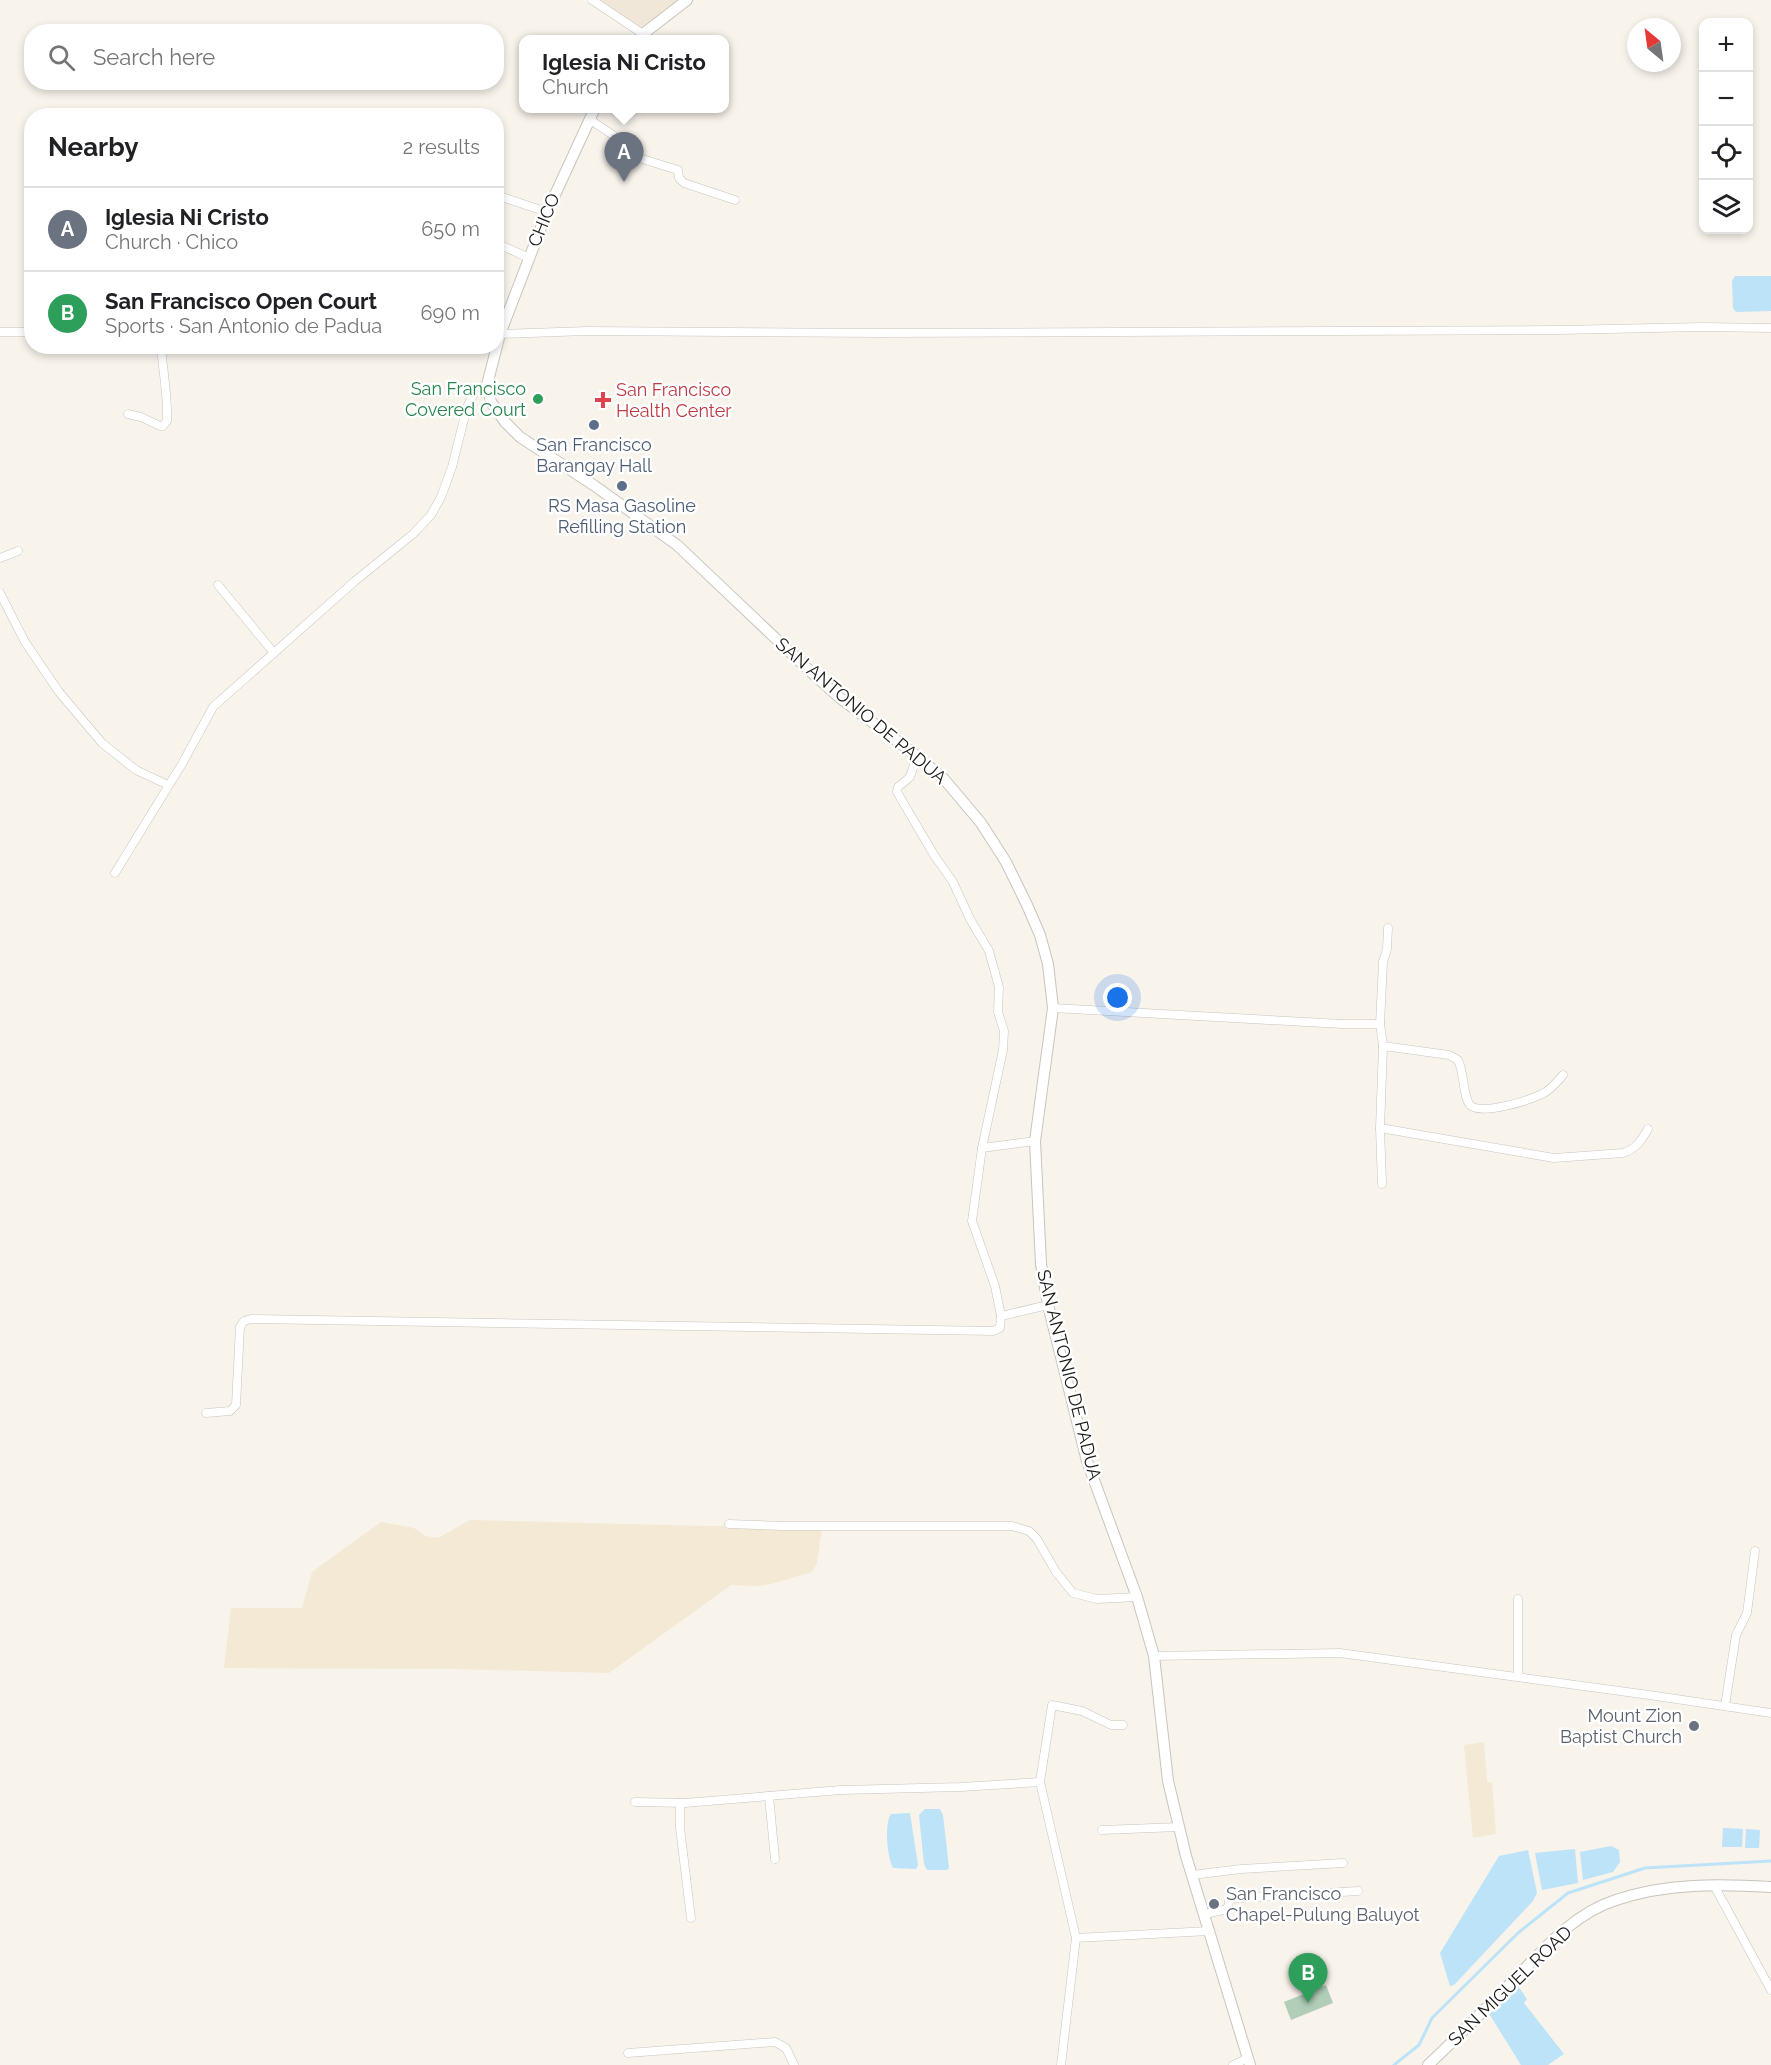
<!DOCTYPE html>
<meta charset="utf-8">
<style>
:root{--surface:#fff;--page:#f6f6f6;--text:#202124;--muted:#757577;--line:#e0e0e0;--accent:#7c3aed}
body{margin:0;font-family:Raleway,sans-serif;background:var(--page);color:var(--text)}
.controls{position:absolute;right:18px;top:18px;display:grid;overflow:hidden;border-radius:12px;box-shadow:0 3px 9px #0003}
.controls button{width:54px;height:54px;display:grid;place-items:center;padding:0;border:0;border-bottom:2px solid var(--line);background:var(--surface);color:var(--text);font:30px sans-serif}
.compass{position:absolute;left:1627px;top:18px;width:54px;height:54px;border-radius:50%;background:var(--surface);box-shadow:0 3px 9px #0003;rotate:331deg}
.you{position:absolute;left:1118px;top:998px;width:21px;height:21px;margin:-15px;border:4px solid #fff;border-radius:50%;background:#1a73e8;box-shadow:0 0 0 9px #1a73e833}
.badge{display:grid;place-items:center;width:39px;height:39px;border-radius:50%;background:var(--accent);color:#fff;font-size:20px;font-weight:700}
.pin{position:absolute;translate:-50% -50px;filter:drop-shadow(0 2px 3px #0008)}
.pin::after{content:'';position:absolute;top:32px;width:21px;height:18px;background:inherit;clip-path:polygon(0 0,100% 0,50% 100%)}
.popup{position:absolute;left:519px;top:35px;width:210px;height:78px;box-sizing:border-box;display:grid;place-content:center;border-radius:12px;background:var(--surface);filter:drop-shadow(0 2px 4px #0005);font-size:20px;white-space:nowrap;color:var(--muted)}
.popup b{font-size:22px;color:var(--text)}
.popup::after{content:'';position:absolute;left:50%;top:100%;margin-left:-12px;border:12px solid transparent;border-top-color:var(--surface)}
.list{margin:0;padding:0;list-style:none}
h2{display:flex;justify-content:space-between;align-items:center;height:78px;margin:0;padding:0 24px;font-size:26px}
h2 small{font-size:20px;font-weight:400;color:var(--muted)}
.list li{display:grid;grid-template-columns:39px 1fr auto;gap:18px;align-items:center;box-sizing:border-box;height:84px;padding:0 24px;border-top:2px solid var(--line)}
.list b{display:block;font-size:22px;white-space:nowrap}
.list p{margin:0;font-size:20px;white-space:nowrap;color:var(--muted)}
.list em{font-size:20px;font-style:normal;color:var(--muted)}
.icon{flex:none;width:33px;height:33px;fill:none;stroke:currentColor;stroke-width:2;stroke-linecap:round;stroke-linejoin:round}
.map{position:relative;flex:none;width:1771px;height:2065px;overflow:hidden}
.search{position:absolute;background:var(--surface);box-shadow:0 3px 9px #0003;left:24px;top:24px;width:480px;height:66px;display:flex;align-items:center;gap:15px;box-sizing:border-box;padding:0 21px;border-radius:24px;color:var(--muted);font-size:22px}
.panel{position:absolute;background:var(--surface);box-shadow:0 3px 9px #0003;left:24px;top:108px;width:480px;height:246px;border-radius:24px}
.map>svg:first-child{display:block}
.industrial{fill:#f3e9d4}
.built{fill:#f0e7d8}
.green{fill:#b2ceb9}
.water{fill:#bde3f8}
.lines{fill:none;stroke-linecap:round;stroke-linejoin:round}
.stream{stroke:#bde3f8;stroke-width:3}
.street-casing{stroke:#c9c4bc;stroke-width:9}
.secondary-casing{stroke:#c9c4bc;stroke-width:12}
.street{stroke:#fff;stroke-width:8}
.secondary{stroke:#fff;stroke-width:10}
.leisure-dot{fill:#2e9e5b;stroke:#fff;stroke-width:2}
.health-dot{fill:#e0444e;stroke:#fff;stroke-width:2}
.service-dot{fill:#5c6f8a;stroke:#fff;stroke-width:2}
.worship-dot{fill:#6b7280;stroke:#fff;stroke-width:2}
.labels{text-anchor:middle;stroke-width:5;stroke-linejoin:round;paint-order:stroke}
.street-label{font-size:18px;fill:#1b1916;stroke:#fff}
.leisure-label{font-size:18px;fill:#27864d;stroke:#fff;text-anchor:end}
.health-label{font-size:18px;fill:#be3a42;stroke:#fff;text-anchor:start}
.service-label{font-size:18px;fill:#4e5e75;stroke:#fff}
.worship-label{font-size:18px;fill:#5b616d;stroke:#fff;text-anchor:end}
</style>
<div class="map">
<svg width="1771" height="2065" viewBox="0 0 1771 2065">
<rect width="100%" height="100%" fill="#f8f3eb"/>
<g class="industrial">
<path d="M470,1520l235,6h117l-5,37 -5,9 -41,12 -15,2 -25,-1 -122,88 -152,-4 -233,-1 7,-60h71l10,-36 69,-50 33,6 11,8 13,2z"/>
<path d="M1484,1742l3,40 5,1 4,51 -23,4 -9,-93z"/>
</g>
<path class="built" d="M596,0h83l-39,28z"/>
<path class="green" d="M1326,1985l7,18 -42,17 -7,-18z"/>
<g class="water">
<path d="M1735,276h36v35l-35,1 -3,-4 -1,-27z"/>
<path d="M925,1809h15l3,6 6,53 -2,2h-20l-3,-6 -5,-49z"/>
<path d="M910,1813l8,52 -2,4 -23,-1c-6,-11 -9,-44 -2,-54z"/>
<path d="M1723,1828l20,1 -1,18h-20z"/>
<path d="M1746,1829l14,1 -1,18h-14z"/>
<path d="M1611,1846l8,4 1,12 -7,10 -30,8 -3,-28z"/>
<path d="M1575,1849l3,34 -36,7 -7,-37z"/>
<path d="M1528,1850l9,43 -4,8 -79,84 -4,1 -10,-33 59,-97z"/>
<path d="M1516,1983l11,16 -3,4 40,51 -16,11h-27l-33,-53z"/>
</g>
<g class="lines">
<path class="stream" d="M1394,2065l25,-20 13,-27 86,-85 50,-40 77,-25 126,-7"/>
<defs>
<g id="street">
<path d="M592,0l51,34"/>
<path d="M589,119l24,16 26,23 39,12 1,8 5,5 51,17"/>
<path d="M496,195l51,17"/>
<path d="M496,243l33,15"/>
<path d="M0,332h32"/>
<path d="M498,334l89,-3 293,2 680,-3 142,-3 69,1"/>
<path d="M128,414l13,3 19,9h3l4,-5c1,-25 -4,-49 -6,-75"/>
<path d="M0,558l18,-7"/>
<path d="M218,585l56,68"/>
<path d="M0,593l25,49 34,50 43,51 34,27 32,15"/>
<path d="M917,756l-7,21 -12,10 -1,5 37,63 19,27 17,37 19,32 10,36 -1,25 6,19 -1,19 -21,98"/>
<path d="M115,873l67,-109 31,-57 142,-126 58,-47 18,-19 10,-18 11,-30 15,-60 9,-17 11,-5"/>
<path d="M1053,1008l289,16h38l3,22 66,9 9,5c6,11 5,37 12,45 11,11 60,-5 72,-11 9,-4 15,-12 21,-19"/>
<path d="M1380,1024l3,-62 4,-13 1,-21"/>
<path d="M1383,1046l-3,82 174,30 69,-5c13,-4 18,-12 25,-24"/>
<path d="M1380,1128l2,56"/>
<path d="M1035,1141l-53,7 -10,73 23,65 6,30 47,-11"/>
<path d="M206,1413l24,-2 6,-6 4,-78 4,-6 7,-2 742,12 7,-3 1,-12"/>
<path d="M729,1524l55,2h228l17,5 8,8 19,33 17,21 24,6 40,-2"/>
<path d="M1518,1599v77"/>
<path d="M1154,1656l186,-3 309,42 122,18"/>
<path d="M1725,1706l11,-71 11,-22 8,-62"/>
<path d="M1040,1782l12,-77 30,6 29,14h12"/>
<path d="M769,1796l6,63"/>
<path d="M635,1802l50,1 156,-13 120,-3 79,-5 36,156"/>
<path d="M680,1803v25l11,90"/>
<path d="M1102,1830l77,-3"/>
<path d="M1192,1875l49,-6 102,-6"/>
<path d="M1716,1889l55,101"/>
<path d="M1205,1914l23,-5 1,-10 129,-8"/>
<path d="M628,2053l147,-11 11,6 8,17"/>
<path d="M1061,2065l15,-127 133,-7"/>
<path d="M1233,2065l15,-7"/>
</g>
<g id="secondary">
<path d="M639,39l4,-5 44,-34"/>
<path d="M595,108l-48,104 -47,122 -13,51 4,17 14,20 15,15 75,49 82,59 134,127 29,26 77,58 27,23 37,44 25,39 21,43 13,30 8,29 5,44 -18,133 6,123 7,41 39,156 50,136 17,59 14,125 18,75 64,209"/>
<path d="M1428,2065c29,-27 57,-56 85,-84 30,-31 61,-68 103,-81 50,-17 103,-16 155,-13"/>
</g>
</defs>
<use href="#street" class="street-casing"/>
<use href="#secondary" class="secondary-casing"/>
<use href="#street" class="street"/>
<use href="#secondary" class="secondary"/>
</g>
<circle class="leisure-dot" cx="538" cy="399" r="6"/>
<path class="health-dot" d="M600 391h6v6h6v6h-6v6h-6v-6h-6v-6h6z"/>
<g class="service-dot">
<circle cx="594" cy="425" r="6"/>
<circle cx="622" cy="486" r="6"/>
</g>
<g class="worship-dot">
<circle cx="1694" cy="1726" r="6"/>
<circle cx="1214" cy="1904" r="6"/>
</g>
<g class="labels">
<g class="street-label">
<text transform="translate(544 220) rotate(-68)" y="6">CHICO</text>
<text transform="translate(861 711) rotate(40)" y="6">SAN ANTONIO DE PADUA</text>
<text transform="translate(1069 1375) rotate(76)" y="6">SAN ANTONIO DE PADUA</text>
<text transform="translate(1510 1986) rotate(-44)" y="6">SAN MIGUEL ROAD</text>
</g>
<g class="leisure-label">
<text x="526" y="395">San Francisco<tspan x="526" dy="21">Covered Court</tspan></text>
</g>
<g class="health-label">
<text x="616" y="396">San Francisco<tspan x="616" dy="21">Health Center</tspan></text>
</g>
<g class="service-label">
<text x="594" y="451">San Francisco<tspan x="594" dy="21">Barangay Hall</tspan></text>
<text x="622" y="512">RS Masa Gasoline<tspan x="622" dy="21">Refilling Station</tspan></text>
</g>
<g class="worship-label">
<text x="1682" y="1722">Mount Zion<tspan x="1682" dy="21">Baptist Church</tspan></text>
<text x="1226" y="1900" text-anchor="start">San Francisco<tspan x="1226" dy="21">Chapel-Pulung Baluyot</tspan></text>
</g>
</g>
</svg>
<div class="controls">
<button>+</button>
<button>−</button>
<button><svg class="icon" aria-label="locate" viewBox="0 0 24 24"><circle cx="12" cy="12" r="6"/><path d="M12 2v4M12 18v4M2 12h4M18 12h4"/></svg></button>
<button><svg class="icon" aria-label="layers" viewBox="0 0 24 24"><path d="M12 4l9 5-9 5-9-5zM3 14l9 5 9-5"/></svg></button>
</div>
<svg class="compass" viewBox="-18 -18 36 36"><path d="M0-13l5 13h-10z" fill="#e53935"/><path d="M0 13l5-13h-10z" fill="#757577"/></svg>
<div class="you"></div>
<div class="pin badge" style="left:624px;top:182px;background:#6b7280">A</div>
<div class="popup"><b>Iglesia Ni Cristo</b>Church</div>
<div class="pin badge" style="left:1308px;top:2003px;background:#2e9e5b">B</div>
<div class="search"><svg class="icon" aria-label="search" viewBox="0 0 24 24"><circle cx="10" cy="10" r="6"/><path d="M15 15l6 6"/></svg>Search here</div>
<section class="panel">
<h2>Nearby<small>2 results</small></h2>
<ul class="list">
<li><span class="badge" style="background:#6b7280">A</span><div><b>Iglesia Ni Cristo</b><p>Church · Chico</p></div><em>650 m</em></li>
<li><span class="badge" style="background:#2e9e5b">B</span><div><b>San Francisco Open Court</b><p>Sports · San Antonio de Padua</p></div><em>690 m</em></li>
</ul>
</section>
</div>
